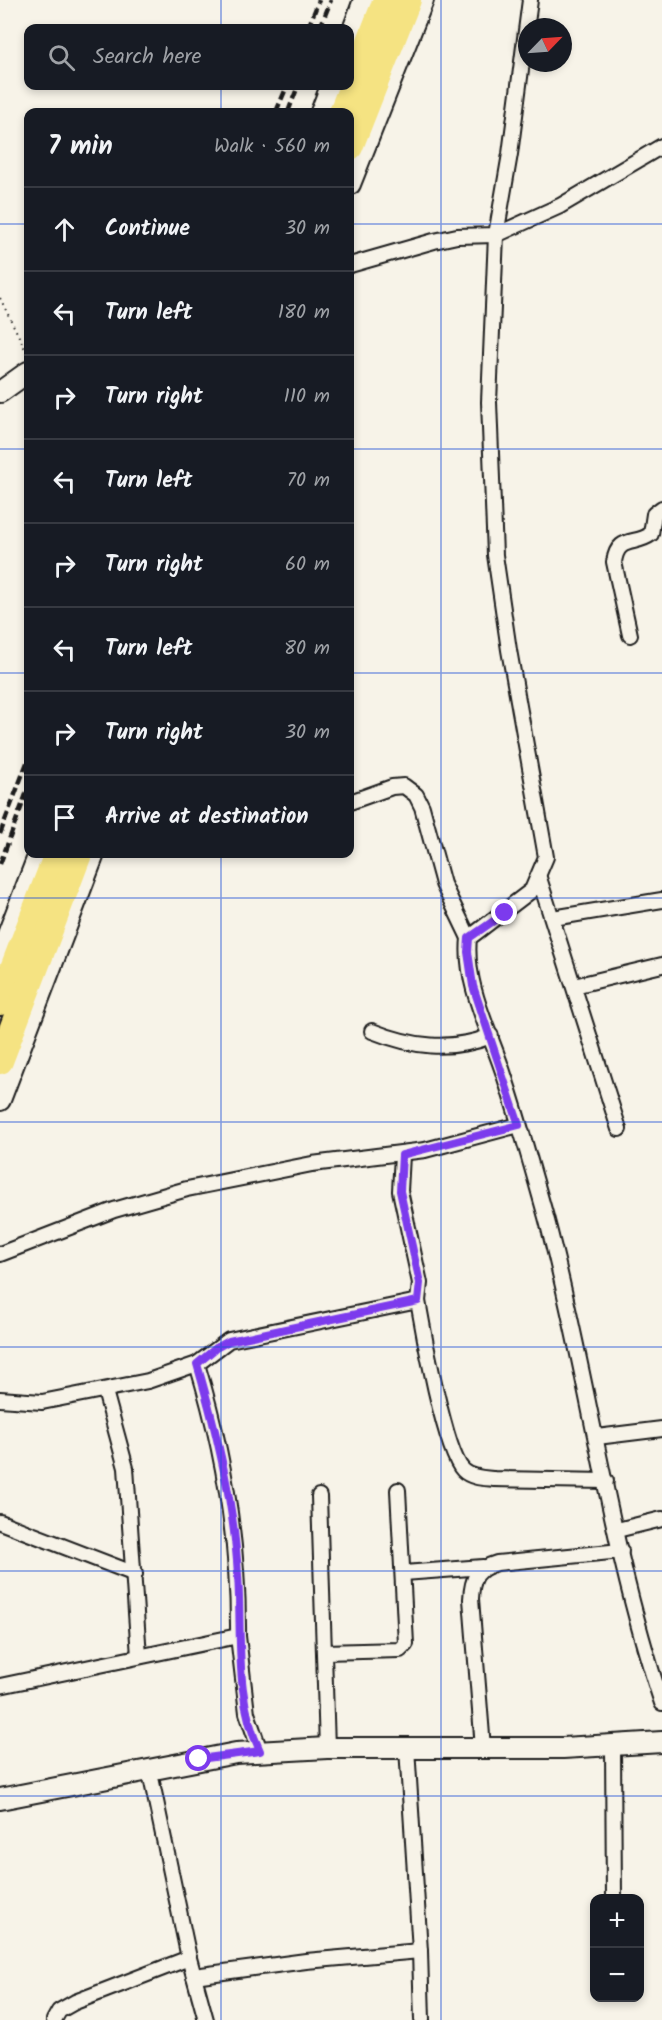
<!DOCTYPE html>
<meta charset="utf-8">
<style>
:root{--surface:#171b24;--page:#242831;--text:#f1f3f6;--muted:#9ea1a6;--line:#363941}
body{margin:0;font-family:Kalam,sans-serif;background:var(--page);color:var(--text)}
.controls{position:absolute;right:18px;bottom:18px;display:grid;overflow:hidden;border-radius:12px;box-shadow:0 3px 9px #0003}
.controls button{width:54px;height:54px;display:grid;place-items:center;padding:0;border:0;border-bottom:2px solid var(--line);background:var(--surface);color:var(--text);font:30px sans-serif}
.compass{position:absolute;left:518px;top:18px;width:54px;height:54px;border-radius:50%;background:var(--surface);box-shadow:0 3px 9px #0003;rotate:65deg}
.stop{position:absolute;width:18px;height:18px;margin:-14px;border:4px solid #7c3aed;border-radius:50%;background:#fff}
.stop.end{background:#7c3aed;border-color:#fff;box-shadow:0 2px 6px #0008}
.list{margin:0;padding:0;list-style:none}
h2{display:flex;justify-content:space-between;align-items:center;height:78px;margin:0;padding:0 24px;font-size:26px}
h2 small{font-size:20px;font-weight:400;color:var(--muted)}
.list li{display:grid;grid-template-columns:39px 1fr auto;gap:18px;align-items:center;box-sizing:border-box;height:84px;padding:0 24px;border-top:2px solid var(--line)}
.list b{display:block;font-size:22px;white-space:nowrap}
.list em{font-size:20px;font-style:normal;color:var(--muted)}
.icon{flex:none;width:33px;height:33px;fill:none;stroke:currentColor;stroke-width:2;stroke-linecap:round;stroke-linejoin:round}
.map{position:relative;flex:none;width:662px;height:2020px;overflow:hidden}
.search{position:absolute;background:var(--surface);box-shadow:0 3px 9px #0003;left:24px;top:24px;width:330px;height:66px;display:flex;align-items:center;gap:15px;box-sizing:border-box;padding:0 21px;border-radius:12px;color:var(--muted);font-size:22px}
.panel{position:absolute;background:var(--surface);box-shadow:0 3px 9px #0003;left:24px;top:108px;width:330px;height:750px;border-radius:12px}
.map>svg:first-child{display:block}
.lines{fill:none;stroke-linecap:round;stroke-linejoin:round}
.street-casing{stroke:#1c1c1c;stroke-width:18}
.secondary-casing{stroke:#1c1c1c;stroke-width:24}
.highway-casing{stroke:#1c1c1c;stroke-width:30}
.path{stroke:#1c1c1c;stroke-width:2;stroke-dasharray:1.5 4.5;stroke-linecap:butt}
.street{stroke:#f7f3e8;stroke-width:14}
.secondary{stroke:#f7f3e8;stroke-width:20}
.highway{stroke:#f5e382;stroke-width:26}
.rail{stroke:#1c1c1c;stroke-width:4.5;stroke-dasharray:9 4.5;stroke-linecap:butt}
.route{stroke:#7c3aed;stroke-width:8}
.grid{fill:none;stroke:#1d4ed8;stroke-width:1.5;stroke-opacity:0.55}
</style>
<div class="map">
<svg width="662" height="2020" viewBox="0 0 662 2020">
<rect width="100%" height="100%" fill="#f7f3e8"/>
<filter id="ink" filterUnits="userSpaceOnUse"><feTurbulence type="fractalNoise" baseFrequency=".0167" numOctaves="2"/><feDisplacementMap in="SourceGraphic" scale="12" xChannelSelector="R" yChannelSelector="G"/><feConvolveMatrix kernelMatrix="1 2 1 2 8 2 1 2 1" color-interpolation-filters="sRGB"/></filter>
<g filter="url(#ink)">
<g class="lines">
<defs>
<g id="street">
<path d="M530,0l-20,154 -14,81 -7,167 6,153 14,95 37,207 -14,33 -63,48c-5,48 22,95 36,140 15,46 28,93 41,139 43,161 63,329 116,486"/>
<path d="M350,265l84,-24 23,-5 39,-1 64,-29 102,-60"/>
<path d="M630,635l-16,-73c4,-27 21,-16 37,-28l3,-20 8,-6"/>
<path d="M350,802l42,-15 12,-1 12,9 6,12 21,77 26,54"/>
<path d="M539,878l80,251"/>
<path d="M553,918l109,-18"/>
<path d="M574,986l88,-21"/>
<path d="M372,1031c40,16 78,21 119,5"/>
<path d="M0,1254l114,-44 73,-21 125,-25 113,-14 94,-25"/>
<path d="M418,1301c5,30 27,151 45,169 8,8 21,8 31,9l112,2"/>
<path d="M197,1364c27,89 42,179 41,272"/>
<path d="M105,1391l21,77 13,188"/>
<path d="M0,1399l42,3 106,-21 49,-17 32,-24 189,-39 2,-18 -20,-92 2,-36"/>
<path d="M597,1437l65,-8"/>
<path d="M319,1496l8,252"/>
<path d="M0,1522l135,52"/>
<path d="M617,1530l45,-11"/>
<path d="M404,1573l79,-6"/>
<path d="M324,1652l76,-2 6,-6 -8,-154"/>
<path d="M0,1686l238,-50 9,77 13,38"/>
<path d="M613,1746l1,152"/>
<path d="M407,1748l13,203 2,69"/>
<path d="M483,1748l-12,-149c1,-21 5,-30 26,-36l124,-12"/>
<path d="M149,1768l40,190 17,62"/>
<path d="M194,1976l112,-15 114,-10"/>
<path d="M54,2020l5,-9 16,-9 114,-44"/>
</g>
<g id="secondary">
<path d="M350,38l14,-38"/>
<path d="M321,112l10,-26"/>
<path d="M350,184l73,-184"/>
<path d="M0,392l28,-20"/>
<path d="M0,955l39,-101"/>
<path d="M0,1100l94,-246"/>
<path d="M0,1799l236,-46 91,-5h236l99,-6"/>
</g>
<g id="highway">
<path d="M342,112l44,-112"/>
<path d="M350,147l58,-147"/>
<path d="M0,1002l57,-148"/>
<path d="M0,1061l79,-207"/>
</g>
</defs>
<use href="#street" class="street-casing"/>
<use href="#secondary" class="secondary-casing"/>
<use href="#highway" class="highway-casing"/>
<path class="path" d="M0,298l28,57"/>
<use href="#street" class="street"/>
<use href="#secondary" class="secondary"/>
<use href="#highway" class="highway"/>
<g class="rail">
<path d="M308,28l11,-28"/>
<path d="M320,28l11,-28"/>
<path d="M276,112l11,-26"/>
<path d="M288,112l10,-26"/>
<path d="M0,834l28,-74"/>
<path d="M0,864l28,-75"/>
</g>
</g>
</g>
<g class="lines" filter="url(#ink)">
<path class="route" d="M199,1759l61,-8c-26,-55 -18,-116 -22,-176 -4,-71 -21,-142 -41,-211l19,-16 13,-7 189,-40 2,-18 -20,-92 2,-36 117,-30 -46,-139 -5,-34 1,-14 36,-25"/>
</g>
<path class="grid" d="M221,0v28M441,0v2020M221,86v26M0,224h28M350,224h312M0,449h28M350,449h312M0,673h28M350,673h312M221,854v1166M0,898h662M0,1122h662M0,1347h662M0,1571h662M0,1796h662"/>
</svg>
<div class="controls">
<button>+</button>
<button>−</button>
</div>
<svg class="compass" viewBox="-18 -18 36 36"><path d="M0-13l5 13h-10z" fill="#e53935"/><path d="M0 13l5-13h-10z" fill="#9ea1a6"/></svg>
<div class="stop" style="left:199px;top:1759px"></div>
<div class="stop end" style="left:505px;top:913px"></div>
<div class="search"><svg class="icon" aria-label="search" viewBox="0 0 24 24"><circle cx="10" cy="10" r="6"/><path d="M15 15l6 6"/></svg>Search here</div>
<section class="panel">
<h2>7 min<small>Walk · 560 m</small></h2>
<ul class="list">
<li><svg class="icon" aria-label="ahead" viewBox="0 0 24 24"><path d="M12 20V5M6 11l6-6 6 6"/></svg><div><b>Continue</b></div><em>30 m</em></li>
<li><svg class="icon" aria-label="left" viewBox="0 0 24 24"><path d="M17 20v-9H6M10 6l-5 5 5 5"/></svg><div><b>Turn left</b></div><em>180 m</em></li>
<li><svg class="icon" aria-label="right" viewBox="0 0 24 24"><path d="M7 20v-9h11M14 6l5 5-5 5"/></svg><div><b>Turn right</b></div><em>110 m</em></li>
<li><svg class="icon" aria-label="left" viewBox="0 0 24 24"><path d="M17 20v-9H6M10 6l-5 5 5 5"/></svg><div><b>Turn left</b></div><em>70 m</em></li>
<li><svg class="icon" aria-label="right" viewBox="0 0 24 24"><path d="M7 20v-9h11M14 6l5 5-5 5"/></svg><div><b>Turn right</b></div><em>60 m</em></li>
<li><svg class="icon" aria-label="left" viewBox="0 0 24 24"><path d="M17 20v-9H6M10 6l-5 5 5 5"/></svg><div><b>Turn left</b></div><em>80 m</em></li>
<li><svg class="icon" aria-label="right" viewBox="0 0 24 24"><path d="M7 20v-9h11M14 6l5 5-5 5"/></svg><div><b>Turn right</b></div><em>30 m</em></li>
<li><svg class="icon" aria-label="arrive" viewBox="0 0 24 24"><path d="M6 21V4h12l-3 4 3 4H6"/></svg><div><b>Arrive at destination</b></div></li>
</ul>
</section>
</div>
